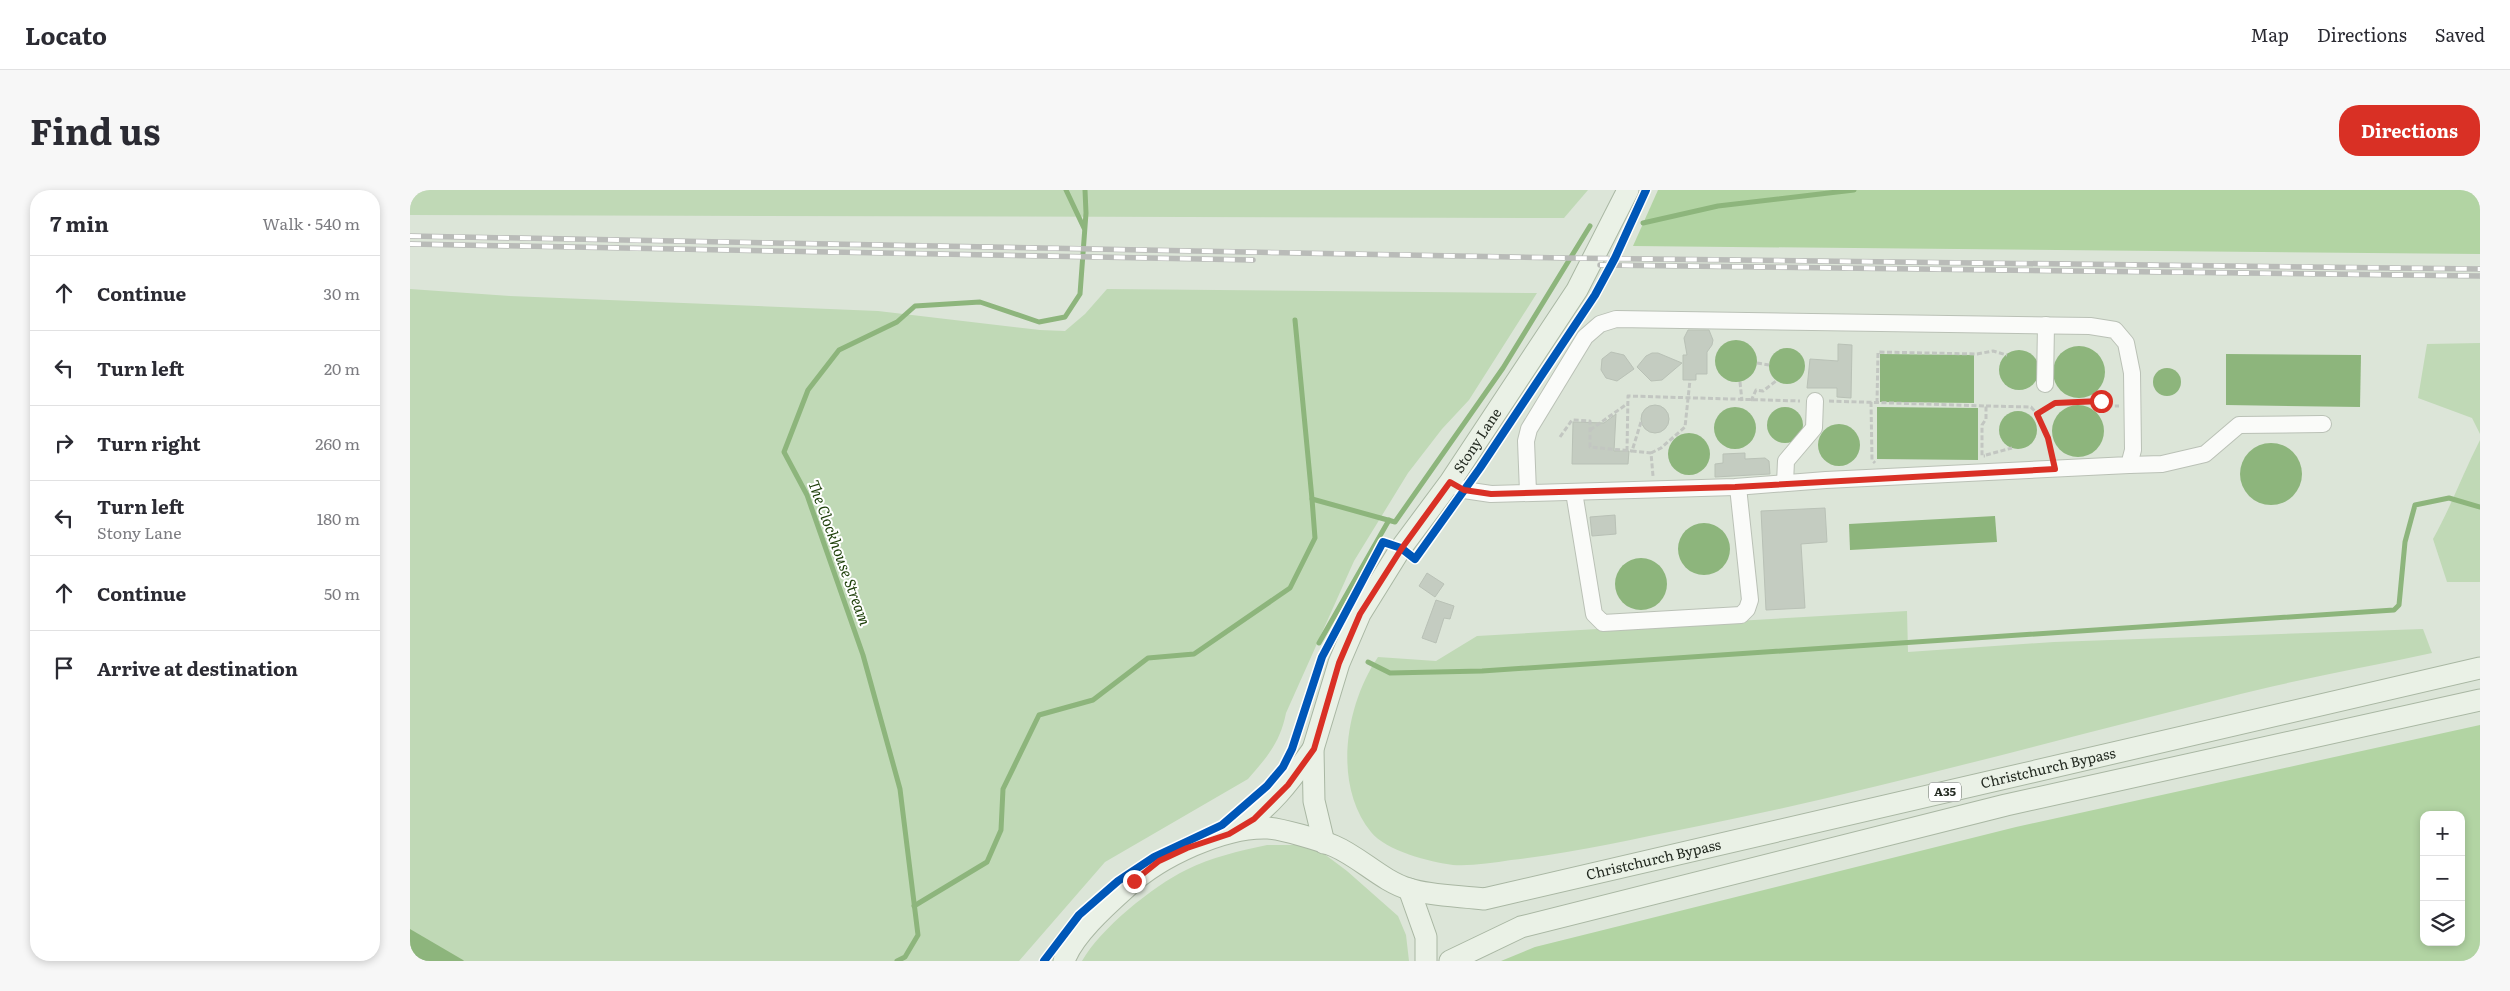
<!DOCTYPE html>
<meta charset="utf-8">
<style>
:root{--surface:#fff;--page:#f7f7f7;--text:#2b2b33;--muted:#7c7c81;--line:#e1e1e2;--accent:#d93025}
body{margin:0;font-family:Literata,serif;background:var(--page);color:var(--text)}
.controls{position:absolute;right:15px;bottom:15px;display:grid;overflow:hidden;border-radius:10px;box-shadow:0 2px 8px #0003}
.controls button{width:45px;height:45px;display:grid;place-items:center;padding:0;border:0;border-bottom:1px solid var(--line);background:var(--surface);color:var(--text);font:25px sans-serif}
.stop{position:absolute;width:15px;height:15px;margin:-11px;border:4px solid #d93025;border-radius:50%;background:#fff}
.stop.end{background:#d93025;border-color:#fff;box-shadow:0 1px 5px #0008}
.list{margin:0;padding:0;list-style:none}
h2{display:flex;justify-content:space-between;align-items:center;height:65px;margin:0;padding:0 20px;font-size:21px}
h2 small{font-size:16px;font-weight:400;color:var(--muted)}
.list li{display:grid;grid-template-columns:32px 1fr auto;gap:15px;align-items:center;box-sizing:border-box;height:75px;padding:0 20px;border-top:1px solid var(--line)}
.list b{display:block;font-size:19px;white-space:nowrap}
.list p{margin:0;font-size:16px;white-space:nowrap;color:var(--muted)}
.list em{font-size:16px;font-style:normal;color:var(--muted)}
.icon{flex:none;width:28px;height:28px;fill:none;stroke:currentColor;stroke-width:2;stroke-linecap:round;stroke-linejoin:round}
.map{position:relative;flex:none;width:2070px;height:771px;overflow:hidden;border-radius:20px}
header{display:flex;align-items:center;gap:30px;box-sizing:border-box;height:70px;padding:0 25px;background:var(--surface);border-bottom:1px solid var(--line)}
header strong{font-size:24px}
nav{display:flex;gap:28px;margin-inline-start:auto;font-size:18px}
.intro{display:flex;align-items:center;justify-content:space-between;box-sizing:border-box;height:120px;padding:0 30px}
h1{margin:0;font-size:35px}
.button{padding:12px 22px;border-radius:20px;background:var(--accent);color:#fff;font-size:18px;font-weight:700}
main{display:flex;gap:30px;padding:0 30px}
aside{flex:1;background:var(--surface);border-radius:20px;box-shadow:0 2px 8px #0003}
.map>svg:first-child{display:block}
.green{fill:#c0d9b6}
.forest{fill:#b2d4a3;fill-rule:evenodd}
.water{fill:#8db57c}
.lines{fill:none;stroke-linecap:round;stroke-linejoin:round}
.stream{stroke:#8db57c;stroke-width:5}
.building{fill:#c4ccc1;stroke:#b9c1b6}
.minor-casing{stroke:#bac1b6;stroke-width:18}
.major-casing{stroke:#a9b7a3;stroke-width:23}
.path{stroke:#c2c6c1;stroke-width:3;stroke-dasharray:5 2.5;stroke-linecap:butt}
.minor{stroke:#fafbf9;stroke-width:16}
.major{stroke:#eaf1e6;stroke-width:21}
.rail-casing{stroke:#b9bbb8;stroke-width:5.5}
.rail{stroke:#fff;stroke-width:4;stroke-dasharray:11;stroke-linecap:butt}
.cycleway-casing{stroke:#fff;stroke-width:11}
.cycleway{stroke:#0057b8;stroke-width:8}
.route{stroke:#d93025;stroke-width:6}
.labels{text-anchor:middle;stroke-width:4;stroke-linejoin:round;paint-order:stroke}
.shield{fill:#fff;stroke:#656a64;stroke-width:1}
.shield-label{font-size:12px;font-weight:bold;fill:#232a21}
.street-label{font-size:14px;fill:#232a21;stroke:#fff}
.water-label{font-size:15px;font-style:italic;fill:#1b3d06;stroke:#fff}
</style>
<header>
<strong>Locato</strong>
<nav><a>Map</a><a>Directions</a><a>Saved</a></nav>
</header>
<div class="intro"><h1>Find us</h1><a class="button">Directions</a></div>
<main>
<aside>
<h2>7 min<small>Walk · 540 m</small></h2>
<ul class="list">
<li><svg class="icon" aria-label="ahead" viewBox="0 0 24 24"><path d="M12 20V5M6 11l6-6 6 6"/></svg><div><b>Continue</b></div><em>30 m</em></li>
<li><svg class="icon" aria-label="left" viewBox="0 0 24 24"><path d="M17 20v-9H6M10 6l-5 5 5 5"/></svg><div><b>Turn left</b></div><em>20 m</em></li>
<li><svg class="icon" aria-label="right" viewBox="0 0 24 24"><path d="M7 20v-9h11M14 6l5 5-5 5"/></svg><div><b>Turn right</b></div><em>260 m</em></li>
<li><svg class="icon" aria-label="left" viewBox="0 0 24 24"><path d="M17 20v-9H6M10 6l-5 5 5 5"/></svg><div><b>Turn left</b><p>Stony Lane</p></div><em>180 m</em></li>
<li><svg class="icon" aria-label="ahead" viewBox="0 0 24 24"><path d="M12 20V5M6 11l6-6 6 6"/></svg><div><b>Continue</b></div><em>50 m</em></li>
<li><svg class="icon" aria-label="arrive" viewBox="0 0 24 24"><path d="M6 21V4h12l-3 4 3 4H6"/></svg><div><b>Arrive at destination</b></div></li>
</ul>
</aside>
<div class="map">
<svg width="2070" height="771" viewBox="0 0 2070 771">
<rect width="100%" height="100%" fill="#dce5d8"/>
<g class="green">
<path d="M0,0h1178l-24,28 -1154,-3z"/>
<path d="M0,99l100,7 368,15 162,19 25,1 20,-17 22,-25 430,4 -68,107 -27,29 -34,44 -54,88 -68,152c-6,30 -19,44 -38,66l-143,83 -86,99h-609z"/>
<path d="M2070,153v91l-8,-16 -54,-20 9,-54z"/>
<path d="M2070,250v142h-33l-14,-43c18,-32 30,-66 47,-99z"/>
<path d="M1497,421l1,41 146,-10 369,-13 9,24c-69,15 -139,27 -207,45 -177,44 -352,93 -531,129 -61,12 -121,26 -183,33 -19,3 -39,6 -58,5 -23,-3 -67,-14 -82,-33 -39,-48 -25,-128 7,-175l58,4 41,-25z"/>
<path d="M857,655h32l24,8 24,18 51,45 8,19 3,26h-327c18,-32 71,-75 104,-91 25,-13 54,-19 81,-25z"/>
</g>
<g class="forest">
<path d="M1248,0h822v64l-847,-8z"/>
<path d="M2070,535v236h-979l34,-14 481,-120zM2014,625h37v127h-37z"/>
</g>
<g class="water">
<circle cx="1326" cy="171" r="21"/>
<circle cx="1669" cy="182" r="26"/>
<circle cx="1377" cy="176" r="18"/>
<circle cx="1609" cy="180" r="20"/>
<path d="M1470,164l94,1v48l-94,-1z"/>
<path d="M1816,164l135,1 -1,52 -134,-2z"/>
<circle cx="1757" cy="192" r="14"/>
<circle cx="1668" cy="241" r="26"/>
<circle cx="1325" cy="238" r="21"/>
<path d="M1467,217l101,1v52l-101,-1z"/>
<circle cx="1375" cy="235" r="18"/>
<circle cx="1608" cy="240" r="19"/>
<circle cx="1429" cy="255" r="21"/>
<circle cx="1279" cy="264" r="21"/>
<circle cx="1861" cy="284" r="31"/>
<path d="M1585,326l2,26 -147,8 -1,-26z"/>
<circle cx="1294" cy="359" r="26"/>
<circle cx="1231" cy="394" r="26"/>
<path d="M0,739l53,31 1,1h-54z"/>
</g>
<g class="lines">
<g class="stream">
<path d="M656,0l18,38"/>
<path d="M1233,33l75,-17 136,-16"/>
<path d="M885,130l17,179"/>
<path d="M909,453l70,-123"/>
<path d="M958,472l22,11 92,-2 912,-61 5,-5 6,-63 10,-37 34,-7 31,9"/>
<path d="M504,716l73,-44 14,-32 2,-41 36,-74 54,-15 55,-42 46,-4 96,-66 25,-50 -3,-39 83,23 108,-154 87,-142"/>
<path d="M487,771l8,-4 13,-22 -18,-146 -37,-134 -56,-160 -23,-43 24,-62 31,-40 58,-28 18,-16 65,-4 59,20 26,-5 15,-23 6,-81 -1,-23"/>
</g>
</g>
<g class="building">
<path d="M1278,140h21l4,10 -1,5 -5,7v22h-11v6h-13v-25h4l-3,-17z"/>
<path d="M1428,154l14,1 -1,53 -14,-1v-9h-30l3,-29 28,2z"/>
<path d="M1201,162l13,3 10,14 -17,12 -11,-3 -5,-8 1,-11z"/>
<path d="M1242,163h6l24,10 -20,17 -11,1 -14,-14 9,-11z"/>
<circle cx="1245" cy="229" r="14"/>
<path d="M1206,224l-2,37h15l-1,13h-56l1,-42 31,1z"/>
<path d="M1335,263v6l20,-1 4,3 1,13 -55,3v-13l8,-1v-9z"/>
<path d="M1415,318l2,34 -26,2 4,64 -39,2 -5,-99z"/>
<path d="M1205,325l1,19 -24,2 -2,-19z"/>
<path d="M1017,383l17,11 -9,13 -16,-11z"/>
<path d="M1026,410l18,6 -4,13 -6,-1 -8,25 -14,-5z"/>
</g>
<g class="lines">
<defs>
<g id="minor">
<path d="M1635,194l1,-59"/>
<path d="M1719,275l33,-1 43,-10 34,-29 84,-1"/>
<path d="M1040,292l14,8 27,4 76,-2 168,-5 91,-7 303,-15 4,-15 -1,-77 -6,-30 -11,-13 -25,-4 -474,-7 -16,5 -15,13 -56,92 -3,12 2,51"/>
<path d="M1375,293l1,-22 28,-33 1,-27"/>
<path d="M1164,302l20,122 9,9 138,-8 6,-6 3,-9 -12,-113"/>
</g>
<g id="major">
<path d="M825,640c34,-20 56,-50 78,-81"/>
<path id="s1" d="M914,653l-10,-42 -1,-52 26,-86 21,-49 41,-66 49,-66 127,-192 51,-100"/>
<path d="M999,699l17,48v24"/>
<path id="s2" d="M654,771c9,-26 43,-56 63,-74 32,-30 97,-61 141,-59 14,1 52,12 66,18 26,11 48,35 75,43 22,7 52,7 75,10l996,-231"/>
<path d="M1040,771l71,-34 485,-122 474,-105"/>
</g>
</defs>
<use href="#minor" class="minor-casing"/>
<use href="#major" class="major-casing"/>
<g class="path">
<path d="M1347,173l12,2"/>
<path d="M1330,192l2,19"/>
<path d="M1341,211l5,-11 7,1 13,-10"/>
<path d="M1419,211l157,5v13l-4,6v31h3"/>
<path d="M1461,212l1,58 3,3"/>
<path d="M1467,213l1,-51 99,2 16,-3 14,4"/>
<path d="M1576,216l45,1 8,9 14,39"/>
<path d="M1627,223l18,-10 46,-2 5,5h13"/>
<path d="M1231,232l-9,29 19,2 2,23"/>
<path d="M1180,240l37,-26"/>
<path d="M1150,247l12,-17 18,1v26l42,4"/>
<path d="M1217,261l1,-55 172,5"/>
<path d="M1241,263l10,-5 24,-21 5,-47"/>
<path d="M1576,265l26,-7"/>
</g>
<use href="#minor" class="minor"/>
<use href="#major" class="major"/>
<defs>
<g id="rail">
<path d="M0,46l1154,22 916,11"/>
<path d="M0,54l843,16"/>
<path d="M1190,75l880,11"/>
</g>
</defs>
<use href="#rail" class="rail-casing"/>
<use href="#rail" class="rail"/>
<defs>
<path id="cycleway" d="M634,771l35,-46 39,-34 36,-24 68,-32 45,-39 16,-19 9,-18 30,-92 61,-115 18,6 14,11 65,-91 115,-173 20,-37 31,-68"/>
</defs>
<use href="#cycleway" class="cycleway-casing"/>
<use href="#cycleway" class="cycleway"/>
</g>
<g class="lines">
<path class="route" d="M724,691l25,-20 28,-13 42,-14 25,-15 34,-34 26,-36 25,-86 21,-49 42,-66 48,-66 14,8 27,4 244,-7 320,-18 -7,-31 -11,-24 18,-11 46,-2"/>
</g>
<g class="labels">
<rect class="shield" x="1519" y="592.5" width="32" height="19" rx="4"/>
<g class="shield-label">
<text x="1535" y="606">A35</text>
</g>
<g class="street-label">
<text dy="5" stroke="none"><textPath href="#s1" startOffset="448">Stony Lane</textPath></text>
<text dy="5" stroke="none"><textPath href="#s2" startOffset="1064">Christchurch Bypass</textPath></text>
<text dy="5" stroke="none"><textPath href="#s2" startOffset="659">Christchurch Bypass</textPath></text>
</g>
<g class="water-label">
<text transform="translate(429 363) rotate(70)" y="5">The Clockhouse Stream</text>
</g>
</g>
</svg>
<div class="controls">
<button>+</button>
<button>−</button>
<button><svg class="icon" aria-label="layers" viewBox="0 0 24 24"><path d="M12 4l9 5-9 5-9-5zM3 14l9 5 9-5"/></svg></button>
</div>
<div class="stop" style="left:1691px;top:211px"></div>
<div class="stop end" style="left:724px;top:691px"></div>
</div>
</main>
